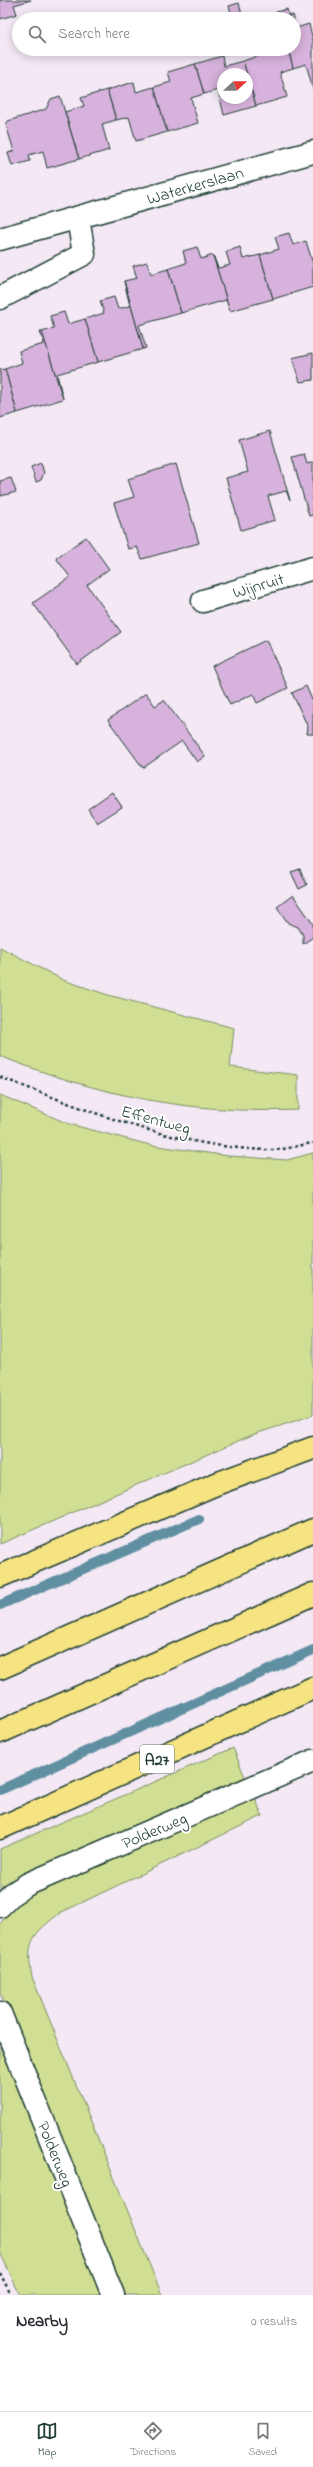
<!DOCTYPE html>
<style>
:root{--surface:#fff;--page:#f7f7f7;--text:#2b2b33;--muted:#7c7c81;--line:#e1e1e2;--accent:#1f3d34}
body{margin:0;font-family:"Indie Flower",sans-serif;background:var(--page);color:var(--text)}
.compass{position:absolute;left:217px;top:68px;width:36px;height:36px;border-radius:50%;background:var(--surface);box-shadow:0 2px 10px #0003;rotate:69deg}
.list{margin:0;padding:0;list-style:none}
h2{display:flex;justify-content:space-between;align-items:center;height:52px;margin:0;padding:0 16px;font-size:17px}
h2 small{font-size:13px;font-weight:400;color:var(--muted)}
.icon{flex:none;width:22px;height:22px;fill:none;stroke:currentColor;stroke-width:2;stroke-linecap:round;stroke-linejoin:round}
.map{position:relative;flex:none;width:313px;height:2295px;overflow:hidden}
.search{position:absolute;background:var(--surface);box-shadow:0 2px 10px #0003;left:12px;right:12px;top:12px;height:44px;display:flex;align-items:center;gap:10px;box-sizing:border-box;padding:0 14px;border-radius:22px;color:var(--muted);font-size:15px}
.sheet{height:116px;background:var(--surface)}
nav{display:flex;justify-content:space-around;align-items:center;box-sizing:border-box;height:56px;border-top:1px solid var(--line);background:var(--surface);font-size:11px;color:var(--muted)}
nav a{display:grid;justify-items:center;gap:2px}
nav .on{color:var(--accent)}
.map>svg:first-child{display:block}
.green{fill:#d0df93;stroke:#788e64}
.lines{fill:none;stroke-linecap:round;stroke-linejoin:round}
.stream{stroke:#608fa2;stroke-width:10}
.building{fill:#d7b2dc;stroke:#1f3d34}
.minor-casing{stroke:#1f3d34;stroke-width:25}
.motorway-casing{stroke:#1f3d34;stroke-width:25}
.path{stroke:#1f3d34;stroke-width:2.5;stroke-dasharray:3 3;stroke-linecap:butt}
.minor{stroke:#fff;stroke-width:22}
.motorway{stroke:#f6e381;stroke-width:22}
.labels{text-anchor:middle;stroke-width:4;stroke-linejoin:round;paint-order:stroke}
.shield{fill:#fff;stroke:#627771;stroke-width:1}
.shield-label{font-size:16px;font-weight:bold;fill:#1f3d34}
.street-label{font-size:17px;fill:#1f3d34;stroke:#fff}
</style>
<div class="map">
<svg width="313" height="2295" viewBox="0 0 313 2295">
<rect width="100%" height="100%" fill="#f3e8f4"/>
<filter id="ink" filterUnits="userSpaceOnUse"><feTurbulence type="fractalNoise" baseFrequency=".025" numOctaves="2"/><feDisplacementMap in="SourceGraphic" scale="8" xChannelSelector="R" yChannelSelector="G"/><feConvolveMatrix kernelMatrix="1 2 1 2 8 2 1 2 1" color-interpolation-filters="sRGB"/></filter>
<g filter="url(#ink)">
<g class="green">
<path d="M0,947l63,33 45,15 126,33 -4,39 68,8v35c-108,4 -198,-14 -298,-54z"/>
<path d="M0,1095l69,29 81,21 79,11 58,4 26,-7v262l-61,20 -252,109z"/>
<path d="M233,1748l12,29 -219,96 -26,17v-41z"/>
<path d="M255,1797l7,19 -202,97c-27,21 -35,28 -28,64l130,318h-39l-123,-303v-68l14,-18 17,-12z"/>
<path d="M0,2043l102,252h-82l-20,-43z"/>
</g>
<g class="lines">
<g class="stream">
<path d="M0,1605l199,-86"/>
<path d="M0,1790l313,-140"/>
</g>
</g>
<g class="building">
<path d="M0,0h31l-17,5 3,9 -17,5z"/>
<path d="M239,3l4,16h-10l-4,-13z"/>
<path d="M287,9l2,7 -11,3 -2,-7z"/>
<path d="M197,14l2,5h-15l-1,-1z"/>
<path d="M293,15l1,4h-16l11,-3z"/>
<path d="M294,20l2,8 13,-4 4,16v49l-7,-25 -13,4 -5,-19h6z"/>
<path d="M260,49h28l5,19 -13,4 7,25 -31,9 -13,-45 18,-6z"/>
<path d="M222,56l2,10 19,-5 4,13h-24v24h24v-23l9,31 -32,9 -6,-25 -14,4 -9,-30z"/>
<path d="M195,64l9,30 -13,4 7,25 -31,9 -13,-45 17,-5 -3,-10z"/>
<path d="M134,82l2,10 18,-5 13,45 -31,9 -7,-24 -13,3 -9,-30z"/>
<path d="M107,90l9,30 -14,4 7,26 -30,9 -14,-47 19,-6 -3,-8z"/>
<path d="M60,96l19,63 -32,9 -4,-17 -14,4 1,6 -18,5 -4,-13 6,-2 -8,-26 2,-4 38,-12 5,-10z"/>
<path d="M289,233l4,12 13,-4 7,23v23l-40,12 -13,-44 19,-6 -4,-12z"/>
<path d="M197,247l4,12 12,-4 17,56 -4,-11 -45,13 -13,-44 18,-6 -3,-12z"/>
<path d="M240,247l3,12 17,-4 13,44 -43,12 -17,-56 5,13 12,-3 -4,-13z"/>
<path d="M147,262l4,12 17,-5 13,44 -42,12 7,23 -3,1 -19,-68 13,-3 -4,-12z"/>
<path d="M124,281l19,68 -45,13 -13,-43 19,-6 -4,-12 14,-4 4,12 12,-3z"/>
<path d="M64,312l4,12 17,-5 13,43 -41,12 6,25 -21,-67 12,-4 -4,-12z"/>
<path d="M40,332h2l21,67 -46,14 -12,-44 17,-6 -3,-12 25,-7z"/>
<path d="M313,353v27l-13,2 -8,-24z"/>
<path d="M5,369l12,44 -17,5v-48z"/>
<path d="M270,431l20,69 -4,-9 -18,5 7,24 -34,10 -15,-52 22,-6 -9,-32z"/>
<path d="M304,454l3,10 6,-2v53l-4,1 -17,-59z"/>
<path d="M41,463l3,10 -3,7 -5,2 -5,-15z"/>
<path d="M176,464l23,79 -57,16 -5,-12 -9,2 -14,-46 20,-6 -6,-18z"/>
<path d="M11,478l5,14 -15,4 -1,-15z"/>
<path d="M86,537l23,32 -22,16 34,47 -44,32 -44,-61 37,-26 -14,-19z"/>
<path d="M266,640l22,48 -31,15 -4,-9 -23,11 -18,-39z"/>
<path d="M306,686l7,16v32h-6l1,-7 -16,-34z"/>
<path d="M146,693l9,13 9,-6 41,56 -8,6 -15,-21 -39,27 -35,-48z"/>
<path d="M112,792l10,15 -25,16 -9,-14z"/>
<path d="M300,869l7,16 -8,4 -8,-17z"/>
<path d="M293,895l20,29v13l-10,7v-9l-5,-8 -10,-4 -11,-16z"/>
</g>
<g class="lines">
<defs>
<g id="minor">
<path d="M0,239l313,-87"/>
<path d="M0,298l84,-44 -6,-36"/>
<path d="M203,601l110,-33"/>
<path d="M0,1906l12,-12 16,-10 285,-123"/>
<path d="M0,2013l113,282"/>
</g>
<g id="motorway">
<path d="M0,1576l216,-92 97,-36"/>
<path d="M0,1668l313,-138"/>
<path d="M0,1732l313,-138"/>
<path d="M0,1828l313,-140"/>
</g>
</defs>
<use href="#minor" class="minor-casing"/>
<use href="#motorway" class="motorway-casing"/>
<g class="path">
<path d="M0,1077c86,33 174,70 268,73 14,1 31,-5 45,-7"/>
<path d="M0,2273l11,22"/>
</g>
<use href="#minor" class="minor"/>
<use href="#motorway" class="motorway"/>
</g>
</g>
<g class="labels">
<rect class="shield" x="140" y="1745" width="34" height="28" rx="3"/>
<g class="shield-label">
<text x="157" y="1765">A27</text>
</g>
<g class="street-label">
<text transform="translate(195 185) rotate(-16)" y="6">Waterkerslaan</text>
<text transform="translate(258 585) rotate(-16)" y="6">Wijnruit</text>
<text transform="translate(156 1119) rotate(15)" y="6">Effentweg</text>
<text transform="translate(154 1830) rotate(-23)" y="6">Polderweg</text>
<text transform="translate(56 2154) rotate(68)" y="6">Polderweg</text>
</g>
</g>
</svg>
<svg class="compass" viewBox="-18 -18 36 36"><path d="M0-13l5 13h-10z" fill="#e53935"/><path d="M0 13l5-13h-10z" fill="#7c7c81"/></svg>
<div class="search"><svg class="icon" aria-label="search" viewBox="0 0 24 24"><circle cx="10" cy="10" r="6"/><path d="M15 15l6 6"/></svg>Search here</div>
</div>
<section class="sheet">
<h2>Nearby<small>0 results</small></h2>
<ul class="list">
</ul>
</section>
<nav>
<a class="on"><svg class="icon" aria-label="map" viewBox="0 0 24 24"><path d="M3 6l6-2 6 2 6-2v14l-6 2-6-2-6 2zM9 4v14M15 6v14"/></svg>Map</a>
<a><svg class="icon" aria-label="directions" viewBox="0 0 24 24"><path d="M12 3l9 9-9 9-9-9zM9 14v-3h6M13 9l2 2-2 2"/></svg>Directions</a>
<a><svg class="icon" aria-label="saved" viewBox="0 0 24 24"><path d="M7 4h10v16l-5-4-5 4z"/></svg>Saved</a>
</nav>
